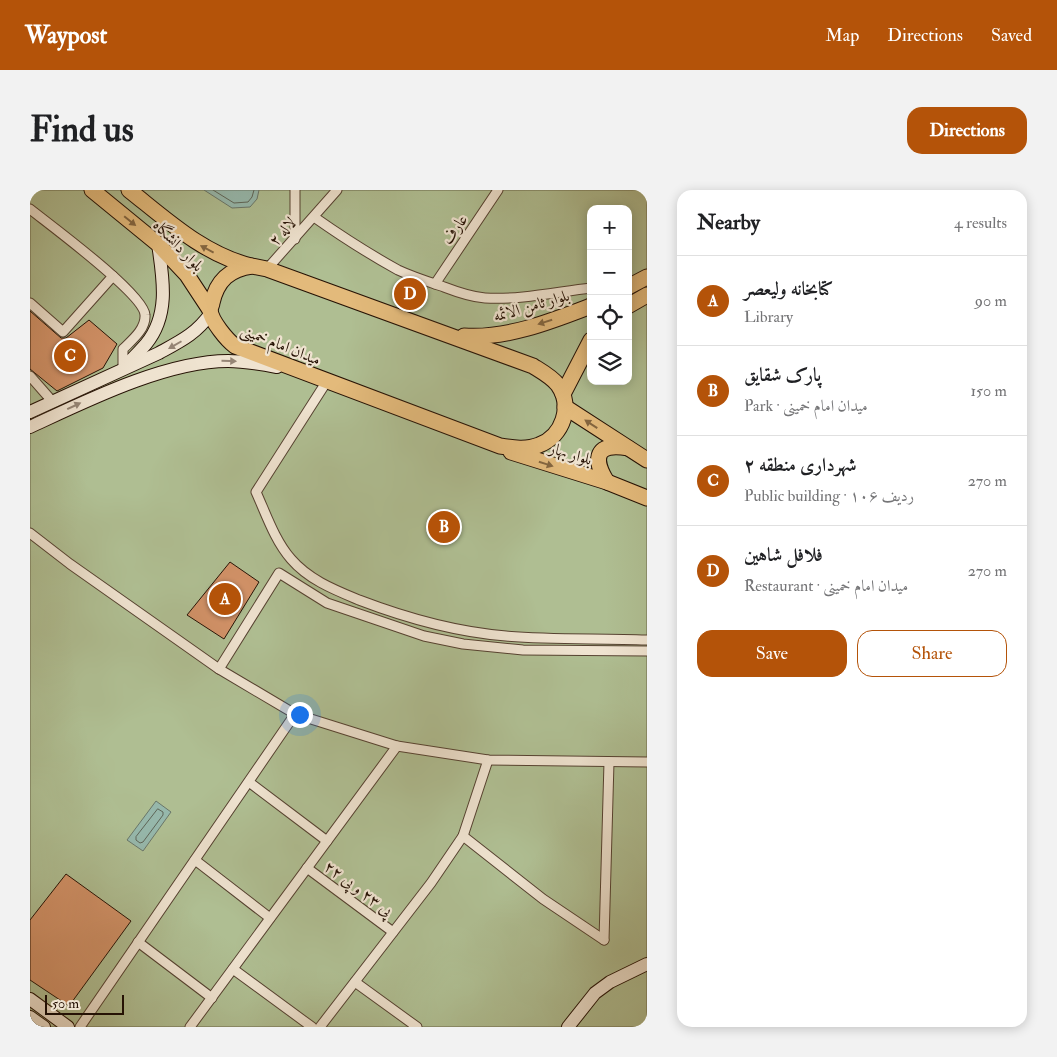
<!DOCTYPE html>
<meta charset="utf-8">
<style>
:root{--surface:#fff;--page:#f2f2f2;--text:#202124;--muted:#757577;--line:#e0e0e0;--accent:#b45309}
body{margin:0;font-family:"IM FELL Double Pica",Amiri,serif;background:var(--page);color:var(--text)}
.controls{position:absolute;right:15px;top:15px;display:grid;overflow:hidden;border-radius:10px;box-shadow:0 2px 12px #0003}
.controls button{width:45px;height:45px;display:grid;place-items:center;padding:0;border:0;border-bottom:1px solid var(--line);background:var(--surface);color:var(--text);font:25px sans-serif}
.scale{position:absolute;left:15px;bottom:12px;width:79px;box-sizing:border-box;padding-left:5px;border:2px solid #261205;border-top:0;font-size:14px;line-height:18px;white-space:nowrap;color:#261205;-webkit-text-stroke:4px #efe3d0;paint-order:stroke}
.you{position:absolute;left:269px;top:524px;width:18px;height:18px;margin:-12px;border:4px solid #fff;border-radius:50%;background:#1a73e8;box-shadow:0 0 0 8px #1a73e833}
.badge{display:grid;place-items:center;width:32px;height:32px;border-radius:50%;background:var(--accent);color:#fff;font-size:16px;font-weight:700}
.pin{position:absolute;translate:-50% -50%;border:2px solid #fff;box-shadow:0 1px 5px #0006}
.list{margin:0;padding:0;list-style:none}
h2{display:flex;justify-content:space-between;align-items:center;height:65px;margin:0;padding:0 20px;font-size:21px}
h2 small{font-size:16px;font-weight:400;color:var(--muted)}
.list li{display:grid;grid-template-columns:32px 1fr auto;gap:15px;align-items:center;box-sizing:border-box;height:90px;padding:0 20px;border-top:1px solid var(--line)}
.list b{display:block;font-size:19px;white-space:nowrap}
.list p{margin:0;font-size:16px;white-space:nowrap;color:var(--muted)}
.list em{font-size:16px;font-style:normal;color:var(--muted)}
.actions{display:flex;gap:10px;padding:15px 20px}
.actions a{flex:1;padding:11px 0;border:1px solid var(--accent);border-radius:15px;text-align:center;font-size:18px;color:var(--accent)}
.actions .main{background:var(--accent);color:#fff}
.icon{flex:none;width:28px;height:28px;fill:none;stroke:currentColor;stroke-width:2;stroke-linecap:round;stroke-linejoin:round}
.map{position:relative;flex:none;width:617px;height:837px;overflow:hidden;border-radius:15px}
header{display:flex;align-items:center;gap:30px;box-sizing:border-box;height:70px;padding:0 25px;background:var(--accent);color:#fff}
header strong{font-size:24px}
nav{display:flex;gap:28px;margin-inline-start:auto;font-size:18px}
.intro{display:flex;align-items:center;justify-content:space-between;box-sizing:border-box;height:120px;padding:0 30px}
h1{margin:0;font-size:35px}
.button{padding:12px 22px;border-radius:15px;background:var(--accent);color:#fff;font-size:18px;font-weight:700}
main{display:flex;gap:30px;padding:0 30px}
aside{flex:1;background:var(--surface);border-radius:15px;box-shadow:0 2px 12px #0003}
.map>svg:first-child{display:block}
.green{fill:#afbe92;stroke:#6a684c;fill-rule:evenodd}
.water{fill:#96b8ac;stroke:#697669}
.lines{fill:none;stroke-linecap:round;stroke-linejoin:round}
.shore{stroke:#5e6558;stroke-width:1}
.building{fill:#d29268;stroke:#261205}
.street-casing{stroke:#564231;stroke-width:11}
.secondary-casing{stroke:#261205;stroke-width:14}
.primary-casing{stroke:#261205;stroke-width:17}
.street{stroke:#efe3d0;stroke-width:9}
.secondary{stroke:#efe3d0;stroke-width:12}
.primary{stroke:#e3ba7b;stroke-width:15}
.oneway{fill:#846640}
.oneway2{fill:#958575}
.labels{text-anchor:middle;stroke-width:4.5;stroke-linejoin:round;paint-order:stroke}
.street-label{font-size:16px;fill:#261205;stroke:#efe3d0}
</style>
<header>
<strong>Waypost</strong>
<nav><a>Map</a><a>Directions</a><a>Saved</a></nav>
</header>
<div class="intro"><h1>Find us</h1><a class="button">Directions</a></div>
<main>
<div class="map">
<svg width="617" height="837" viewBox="0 0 617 837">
<rect width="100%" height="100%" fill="#e6d4b6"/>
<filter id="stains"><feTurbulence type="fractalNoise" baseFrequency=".004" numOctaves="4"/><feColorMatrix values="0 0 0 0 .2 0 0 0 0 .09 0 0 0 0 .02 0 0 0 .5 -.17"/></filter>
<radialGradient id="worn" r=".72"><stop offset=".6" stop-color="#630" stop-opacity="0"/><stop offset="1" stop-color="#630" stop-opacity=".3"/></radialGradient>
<path class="green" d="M0,0h617v837h-617zM561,19h37v172h-37z"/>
<g class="water">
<path d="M174,0h55l-2,9 -7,8 -18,1z"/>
<path d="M126,611l15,11 -28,39 -16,-11z"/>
</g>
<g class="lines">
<g class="shore">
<path d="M183,0l21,13 14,-1 4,-5 2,-7"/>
<path d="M128,619l5,3v3l-20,27 -3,1 -4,-3v-3z"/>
</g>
</g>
<g class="building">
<path d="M0,121l31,27h5l23,-18 28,24 -14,24 -46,23 -27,-22z"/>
<path d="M200,372l29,20 -35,57 -37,-24z"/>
<path d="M36,684l65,47 -62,85 -39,-26v-60z"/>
</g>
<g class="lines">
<defs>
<g id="street">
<path d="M265,0v49"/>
<path d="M0,19c20,16 114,85 115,106 1,14 -13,25 -22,34v20"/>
<path d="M284,27c27,19 55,37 84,53 15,7 31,12 46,17 13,5 27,10 41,11 35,2 71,-6 106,-10"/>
<path d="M237,79l70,-79"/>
<path d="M405,94l63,-94"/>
<path d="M0,113l33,29 50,-56"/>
<path d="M0,186l22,25"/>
<path d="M297,191l-71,111c10,22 19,49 35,67 18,21 44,31 68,41 47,18 97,32 147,36 47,4 94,2 141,4"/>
<path d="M0,343l40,31 149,105 76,45 102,32 91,14 159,2"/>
<path d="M189,479l60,-96 48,30 97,33 39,8 60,6 124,1"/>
<path d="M219,592l78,59"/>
<path d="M433,646l80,63 61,41"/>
<path d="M165,670l75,58"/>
<path d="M277,678l86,64"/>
<path d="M574,750l5,-178"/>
<path d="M108,752l74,56"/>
<path d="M203,779l79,58"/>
<path d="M325,792l62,45"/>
<path d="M50,837l215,-313"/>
<path d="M160,837l207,-281"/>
<path d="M290,837l111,-144 32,-47 25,-76"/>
</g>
<g id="secondary">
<path d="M97,174c6,-6 13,-13 19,-20 24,-29 17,-66 12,-100"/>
<path d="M0,222l129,-59c22,-12 37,-19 52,-40"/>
<path d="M0,237c56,-26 136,-66 198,-66 17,0 33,3 49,6"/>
<path d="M0,809l38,28"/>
<path d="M0,827l14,10"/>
<path d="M538,837l27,-34 15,-11 37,-18"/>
</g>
<g id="primary">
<path d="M62,0l66,54 29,31 23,35"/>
<path d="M99,0c38,30 74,64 122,76"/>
<path d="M222,76l15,3 266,97c8,5 19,11 25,19 15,21 5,51 -19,60 -12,5 -26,3 -39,1l-265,-100c-8,-6 -24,-25 -25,-36 0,-2 2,-5 2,-7 5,-23 18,-34 40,-37z"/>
<path d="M598,97l19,-10"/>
<path d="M598,116l19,-11"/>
<path d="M434,146c43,3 88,-15 127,-30"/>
<path d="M533,204l28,-54"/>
<path d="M535,217l82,53"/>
<path d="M481,262l96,30 40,16"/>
<path d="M577,292c-15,-24 -11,-40 21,-34"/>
</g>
</defs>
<use href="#street" class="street-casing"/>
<use href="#secondary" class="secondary-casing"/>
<use href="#primary" class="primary-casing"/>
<use href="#street" class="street"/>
<use href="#secondary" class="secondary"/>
<use href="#primary" class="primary"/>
</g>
<defs><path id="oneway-solid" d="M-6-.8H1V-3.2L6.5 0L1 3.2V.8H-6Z" transform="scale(1.25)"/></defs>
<g class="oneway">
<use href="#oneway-solid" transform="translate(100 31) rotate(39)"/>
<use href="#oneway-solid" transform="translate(177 59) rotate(-152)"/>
<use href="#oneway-solid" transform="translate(515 132) rotate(163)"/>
<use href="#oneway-solid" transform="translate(561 234) rotate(-147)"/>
<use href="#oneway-solid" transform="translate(516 274) rotate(18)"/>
</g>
<g class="oneway2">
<use href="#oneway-solid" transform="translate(145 155) rotate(150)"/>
<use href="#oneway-solid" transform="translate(199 171) rotate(1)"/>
<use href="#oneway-solid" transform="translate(44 216) rotate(-25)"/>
</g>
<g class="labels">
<g class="street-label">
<text transform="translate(424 39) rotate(-56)" y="6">عارف</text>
<text transform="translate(252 41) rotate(-48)" y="6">لاله ۲</text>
<text transform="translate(149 55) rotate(46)" y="6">بلوار دانشگاه</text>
<text transform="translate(501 115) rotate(-16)" y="6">بلوار ثامن الائمه</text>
<text transform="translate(251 154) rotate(22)" y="6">میدان امام خمینی</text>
<text transform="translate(541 263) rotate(17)" y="6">بلوار بهار</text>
<text transform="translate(329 698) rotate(37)" y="6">پی ۲۳ و پی ۲۲</text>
</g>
</g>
<rect width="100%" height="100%" filter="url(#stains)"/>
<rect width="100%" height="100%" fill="url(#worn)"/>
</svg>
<div class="controls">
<button>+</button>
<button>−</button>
<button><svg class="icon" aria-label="locate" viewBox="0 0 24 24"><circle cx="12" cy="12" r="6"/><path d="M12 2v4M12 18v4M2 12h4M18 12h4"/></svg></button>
<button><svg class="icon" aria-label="layers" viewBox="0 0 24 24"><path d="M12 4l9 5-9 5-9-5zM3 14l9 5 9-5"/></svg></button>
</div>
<div class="scale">50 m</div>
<div class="you"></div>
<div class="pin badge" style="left:195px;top:409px">A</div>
<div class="pin badge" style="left:414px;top:337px">B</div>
<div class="pin badge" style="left:40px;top:166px">C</div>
<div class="pin badge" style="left:380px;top:104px">D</div>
</div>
<aside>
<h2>Nearby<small>4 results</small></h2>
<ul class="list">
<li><span class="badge">A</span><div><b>کتابخانه ولیعصر</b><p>Library</p></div><em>90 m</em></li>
<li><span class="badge">B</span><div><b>پارک شقایق</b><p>Park · میدان امام خمینی</p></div><em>150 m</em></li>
<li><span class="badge">C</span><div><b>شهرداری منطقه ۲</b><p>Public building · ردیف ۱۰۶</p></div><em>270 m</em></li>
<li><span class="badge">D</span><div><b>فلافل شاهین</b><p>Restaurant · میدان امام خمینی</p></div><em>270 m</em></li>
</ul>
<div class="actions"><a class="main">Save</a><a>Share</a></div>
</aside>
</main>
